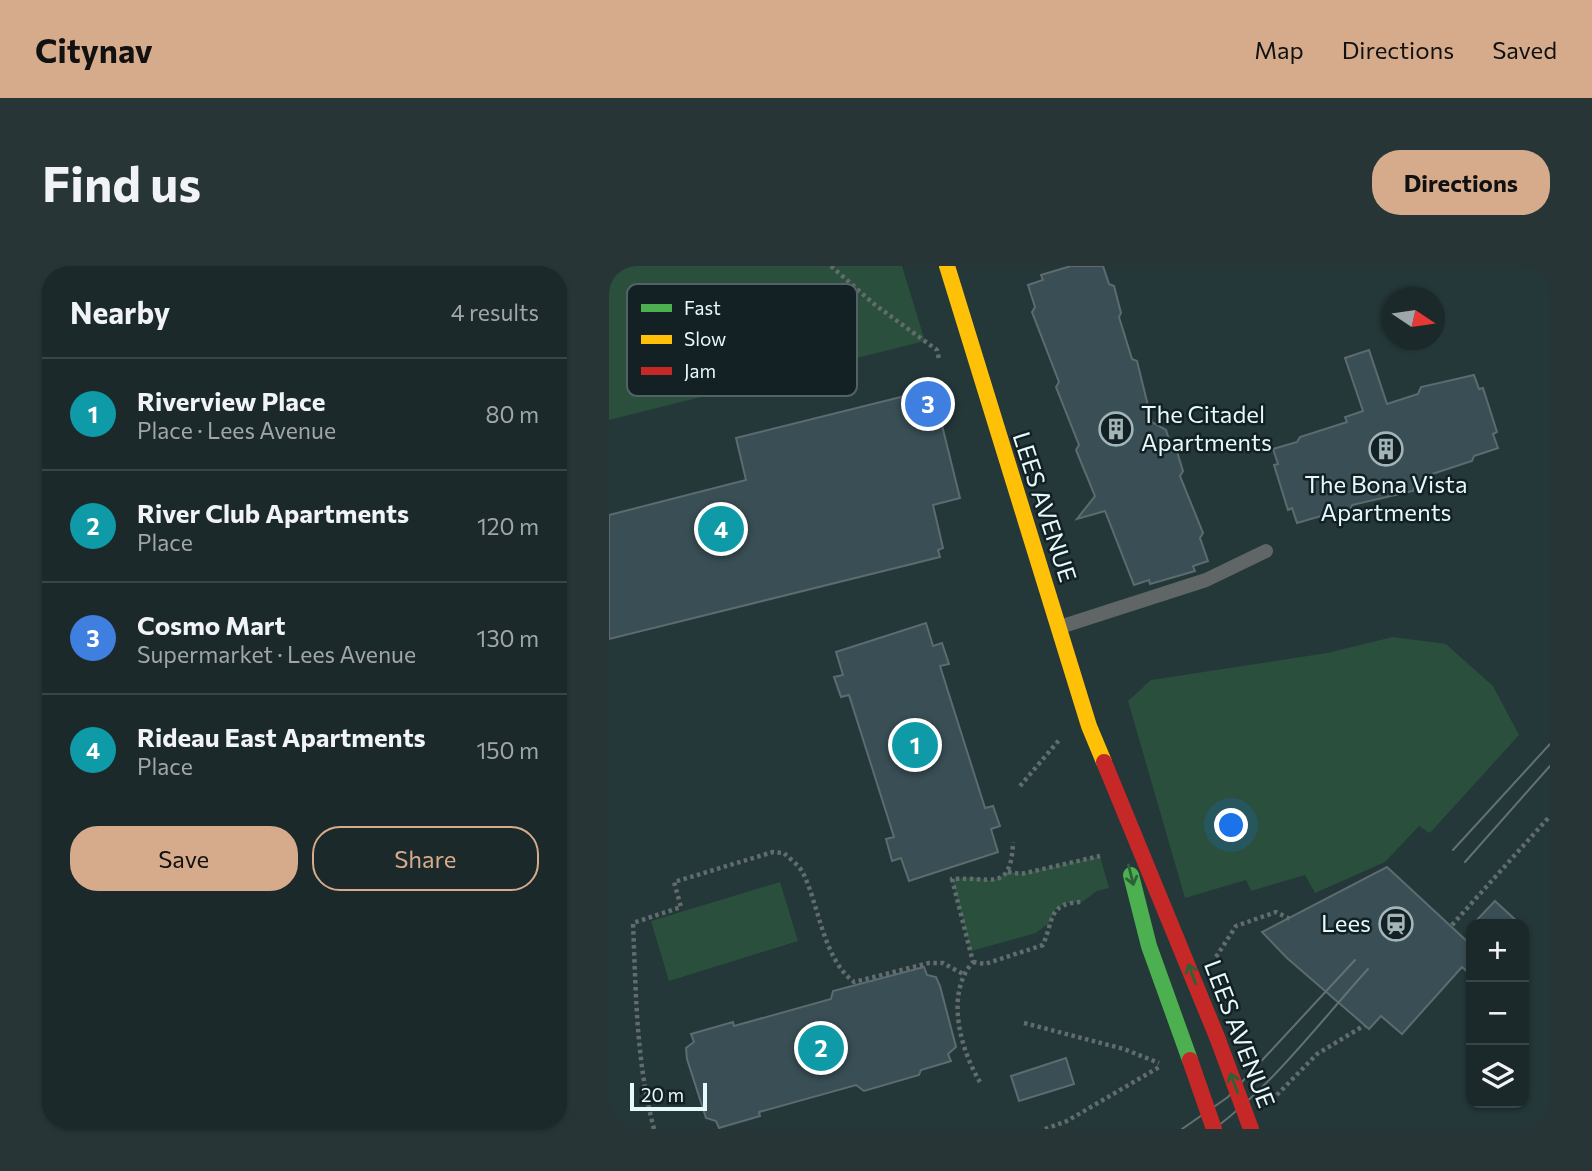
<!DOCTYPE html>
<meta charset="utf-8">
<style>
:root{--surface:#1b292b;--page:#283537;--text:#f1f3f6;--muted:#a0a6a9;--line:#394547;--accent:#d6ab8b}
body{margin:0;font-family:Commissioner,sans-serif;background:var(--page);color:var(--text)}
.controls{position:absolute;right:21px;bottom:21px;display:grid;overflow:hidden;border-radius:14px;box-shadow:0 2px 5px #0004}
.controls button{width:63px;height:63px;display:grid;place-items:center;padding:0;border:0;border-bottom:2px solid var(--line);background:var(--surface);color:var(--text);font:35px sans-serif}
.compass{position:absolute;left:773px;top:21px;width:63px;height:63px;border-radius:50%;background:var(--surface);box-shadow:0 2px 5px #0004;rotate:103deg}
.scale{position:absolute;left:21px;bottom:18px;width:77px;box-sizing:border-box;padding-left:7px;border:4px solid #e6f9fc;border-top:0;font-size:19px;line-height:24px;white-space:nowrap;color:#e6f9fc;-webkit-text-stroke:5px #132124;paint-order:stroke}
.you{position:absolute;left:623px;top:560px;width:24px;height:24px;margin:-18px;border:5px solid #fff;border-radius:50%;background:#1a73e8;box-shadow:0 0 0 10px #1a73e833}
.badge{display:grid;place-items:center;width:46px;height:46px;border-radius:50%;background:var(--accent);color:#fff;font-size:23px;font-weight:700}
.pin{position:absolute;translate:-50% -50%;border:4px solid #fff;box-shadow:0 2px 7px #0006}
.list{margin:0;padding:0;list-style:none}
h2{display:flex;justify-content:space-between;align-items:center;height:91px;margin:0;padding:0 28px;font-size:30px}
h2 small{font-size:23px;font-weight:400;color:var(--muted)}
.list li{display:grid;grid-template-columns:46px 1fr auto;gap:21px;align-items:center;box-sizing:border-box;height:112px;padding:0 28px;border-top:2px solid var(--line)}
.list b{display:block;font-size:26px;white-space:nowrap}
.list p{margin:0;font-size:23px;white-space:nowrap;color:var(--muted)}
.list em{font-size:23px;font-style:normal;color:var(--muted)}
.actions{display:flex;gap:14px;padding:21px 28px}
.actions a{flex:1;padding:16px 0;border:2px solid var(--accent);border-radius:28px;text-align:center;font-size:24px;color:var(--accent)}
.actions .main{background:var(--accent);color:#111}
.icon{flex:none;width:38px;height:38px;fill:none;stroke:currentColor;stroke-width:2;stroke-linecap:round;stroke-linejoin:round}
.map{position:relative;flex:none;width:941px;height:863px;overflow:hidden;border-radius:28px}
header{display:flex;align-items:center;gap:42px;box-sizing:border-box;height:98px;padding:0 35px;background:var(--accent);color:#111}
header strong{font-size:33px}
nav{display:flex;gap:38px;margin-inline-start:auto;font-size:24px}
.intro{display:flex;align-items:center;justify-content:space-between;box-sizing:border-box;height:168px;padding:0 42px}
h1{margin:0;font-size:49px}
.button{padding:18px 32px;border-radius:28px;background:var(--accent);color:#111;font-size:24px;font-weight:700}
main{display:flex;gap:42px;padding:0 42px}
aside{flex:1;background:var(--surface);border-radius:28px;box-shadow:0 2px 5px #0004}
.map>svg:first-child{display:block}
.green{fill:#2a4f3d}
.building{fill:#394e55;stroke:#5d6b6e;stroke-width:2}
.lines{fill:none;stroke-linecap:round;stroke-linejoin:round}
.path{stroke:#616c6c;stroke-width:4.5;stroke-dasharray:3.5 3.5;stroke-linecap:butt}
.lane{stroke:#606666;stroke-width:14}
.fast{stroke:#4caf50;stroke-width:16}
.slow{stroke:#ffc107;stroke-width:16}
.jam{stroke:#c62828;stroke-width:16}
.tram{stroke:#657171;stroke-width:2}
.jam-bridge{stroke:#c62828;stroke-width:16}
.oneway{stroke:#2d6138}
.labels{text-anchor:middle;stroke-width:5;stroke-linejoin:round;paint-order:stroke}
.poi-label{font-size:24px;fill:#e6f9fc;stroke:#132124;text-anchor:start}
.street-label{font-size:24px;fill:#e6f9fc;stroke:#132124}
.key{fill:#132124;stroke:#526265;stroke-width:2}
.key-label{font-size:19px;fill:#e6f9fc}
</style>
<header>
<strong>Citynav</strong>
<nav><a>Map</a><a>Directions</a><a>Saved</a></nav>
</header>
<div class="intro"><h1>Find us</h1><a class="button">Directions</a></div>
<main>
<aside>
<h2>Nearby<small>4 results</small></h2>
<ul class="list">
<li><span class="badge" style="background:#0f9aa8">1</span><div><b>Riverview Place</b><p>Place · Lees Avenue</p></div><em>80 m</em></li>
<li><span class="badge" style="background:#0f9aa8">2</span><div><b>River Club Apartments</b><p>Place</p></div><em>120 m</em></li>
<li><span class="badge" style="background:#3f7fe0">3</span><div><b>Cosmo Mart</b><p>Supermarket · Lees Avenue</p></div><em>130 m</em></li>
<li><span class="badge" style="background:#0f9aa8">4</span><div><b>Rideau East Apartments</b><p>Place</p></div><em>150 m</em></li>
</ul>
<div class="actions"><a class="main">Save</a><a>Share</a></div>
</aside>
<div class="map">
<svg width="941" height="863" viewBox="0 0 941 863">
<rect width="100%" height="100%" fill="#243739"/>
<g class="green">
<path d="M0,0h293l23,75 -316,79z"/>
<path d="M784,371l53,7 47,42 26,49 -89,98 -11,-7 -34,36 -70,31 -10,-18 -54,16 -5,-11 -61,18 -57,-197 23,-21 176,-27z"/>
<path d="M491,590l9,32 -12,3 -15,11 -17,1 -9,6 -6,13 -14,11 -65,18 -19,-72 21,-2 20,4 15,-10 13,3z"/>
<path d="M171,616l18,59 -129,40 -18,-60z"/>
</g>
<g class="building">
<path d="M462,0h32l6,18 5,2 7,27 -2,4 13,42 5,2 15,61 14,8 4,13 5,2 8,26 -3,5 23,57 -3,5 8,23 -15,5 2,5 -45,13 -1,-4 -15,5 -29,-74 -28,8 18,-23 -19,-46 3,-5 -23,-58 3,-5 -27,-70 3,-5 -7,-22 15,-5 -2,-5z"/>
<path d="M760,84l18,54 31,-10 3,-7 53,-12 5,14 4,-1 14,44 -4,2 5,14 -24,8 -2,5 -49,16 2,6 -11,4 -1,4 -61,14 -2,5 -25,8 -4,-2 -24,7 -5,-15 -4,2 -14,-45 4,-1 -5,-15 24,-7 3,-5 47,-15 -2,-5 18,-6 -18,-53z"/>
<path d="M324,123l27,109 -27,7 10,43 -5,2 2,7 -331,82v-124l137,-35 -10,-42z"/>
<path d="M317,357l7,23 9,-3 7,21 -9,2 45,142 8,-2 7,20 -9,3 7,23 -89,29 -8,-23 -9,3 -6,-22 8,-2 -45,-142 -8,2 -7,-20 9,-2 -7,-23z"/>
<path d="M778,601l84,78v30l-9,-8 -60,67 -21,-18 -12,13 -82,-71 -25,-26z"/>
<path d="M886,635l25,23h-47z"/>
<path d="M315,701l3,8 9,2 4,9 16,61 -8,7 3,7 -30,9 -2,5 -55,16 -8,-6 -97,27 1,4 -41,12 -3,-7 -10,-3 -19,-59 -1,-11 8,-6 -3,-8 42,-12 1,4 97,-27 2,-8z"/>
<path d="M457,792l8,26 -55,17 -8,-25z"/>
</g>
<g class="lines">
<g class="path">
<path d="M222,0l43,38 63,46 2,9"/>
<path d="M411,520l40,-47"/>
<path d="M399,606l13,2 79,-18"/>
<path d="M843,659l98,-109"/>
<path d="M607,691l20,-31 40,-14 14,7"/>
<path d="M364,696l12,2 58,-19c11,-26 5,-42 39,-43"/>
<path d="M415,757l100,26 35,14"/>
<path d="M371,816c-20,-33 -35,-89 -7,-120l-21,-83c39,-3 59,15 61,-37"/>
<path d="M663,834l45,-46 48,-29"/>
<path d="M45,863c-18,-68 -18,-136 -21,-206l48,-16 -7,-25 99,-30 11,1c6,6 15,12 19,20 16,32 20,86 51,109l75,-19h14l20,11"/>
<path d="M436,863l22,-8 94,-55"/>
</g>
<path class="lane" d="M451,361l146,-47 60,-29"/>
<path class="fast" d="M522,609l18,71 41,114"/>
<path class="slow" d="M338,0l142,460 15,36"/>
<path class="jam" d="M495,496l113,275"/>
<g class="tram">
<path d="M844,584l97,-106"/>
<path d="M856,596l85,-96"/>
<path d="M573,863l46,-32 127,-137"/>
<path d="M605,863c59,-44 105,-106 154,-160"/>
</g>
<g class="jam-bridge">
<path d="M608,771l34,92"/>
<path d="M581,794l24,69"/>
</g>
</g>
<defs><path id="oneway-shaft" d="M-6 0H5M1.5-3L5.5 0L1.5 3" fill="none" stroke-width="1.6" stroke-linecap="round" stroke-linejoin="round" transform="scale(1.75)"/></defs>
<g class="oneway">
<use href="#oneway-shaft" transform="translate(522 609) rotate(76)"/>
<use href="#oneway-shaft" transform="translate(583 708) rotate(-111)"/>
<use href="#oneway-shaft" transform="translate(625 817) rotate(-110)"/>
</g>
<defs>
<symbol id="building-ring" viewBox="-11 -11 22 22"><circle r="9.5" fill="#132124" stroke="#a2b5b8" stroke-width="1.5"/><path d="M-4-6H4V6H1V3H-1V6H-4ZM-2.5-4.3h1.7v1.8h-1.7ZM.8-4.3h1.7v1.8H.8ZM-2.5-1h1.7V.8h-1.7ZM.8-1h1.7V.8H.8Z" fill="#a2b5b8"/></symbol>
<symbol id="station-ring" viewBox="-11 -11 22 22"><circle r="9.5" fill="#132124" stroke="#a2b5b8" stroke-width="1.5"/><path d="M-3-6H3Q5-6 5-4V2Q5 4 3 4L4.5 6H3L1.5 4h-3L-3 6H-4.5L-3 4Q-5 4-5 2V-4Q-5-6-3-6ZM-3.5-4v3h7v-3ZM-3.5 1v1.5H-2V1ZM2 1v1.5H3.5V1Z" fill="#a2b5b8"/></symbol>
</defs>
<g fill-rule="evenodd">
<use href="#building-ring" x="488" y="144" width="38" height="38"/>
<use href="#building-ring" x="758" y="164" width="38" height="38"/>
<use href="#station-ring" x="768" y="639" width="38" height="38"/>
</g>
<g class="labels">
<g class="poi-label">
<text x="532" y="157">The Citadel<tspan x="532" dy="28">Apartments</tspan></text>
<text x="777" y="227" text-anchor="middle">The Bona Vista<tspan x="777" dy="28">Apartments</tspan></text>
<text x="762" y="666" text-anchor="end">Lees</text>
</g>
<g class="street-label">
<text transform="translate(435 241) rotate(72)" y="8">LEES AVENUE</text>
<text transform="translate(630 768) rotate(69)" y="8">LEES AVENUE</text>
</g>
</g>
<rect x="18" y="18" width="230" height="112" rx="10" class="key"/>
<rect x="32" y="38" width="31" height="8" fill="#4caf50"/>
<rect x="32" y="69" width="31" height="9" fill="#ffc107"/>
<rect x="32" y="101" width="31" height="8" fill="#c62828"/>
<g class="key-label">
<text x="75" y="49">Fast</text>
<text x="75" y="80">Slow</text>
<text x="75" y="112">Jam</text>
</g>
</svg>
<div class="controls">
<button>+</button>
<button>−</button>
<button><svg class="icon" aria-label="layers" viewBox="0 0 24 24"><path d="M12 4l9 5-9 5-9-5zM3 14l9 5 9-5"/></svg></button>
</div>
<svg class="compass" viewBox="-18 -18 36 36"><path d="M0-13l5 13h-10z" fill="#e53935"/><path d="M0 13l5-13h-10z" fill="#a0a6a9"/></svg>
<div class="scale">20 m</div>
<div class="you"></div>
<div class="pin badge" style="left:306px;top:479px;background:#0f9aa8">1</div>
<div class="pin badge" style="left:212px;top:782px;background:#0f9aa8">2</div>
<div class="pin badge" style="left:319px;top:138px;background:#3f7fe0">3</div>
<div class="pin badge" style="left:112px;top:263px;background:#0f9aa8">4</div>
</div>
</main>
